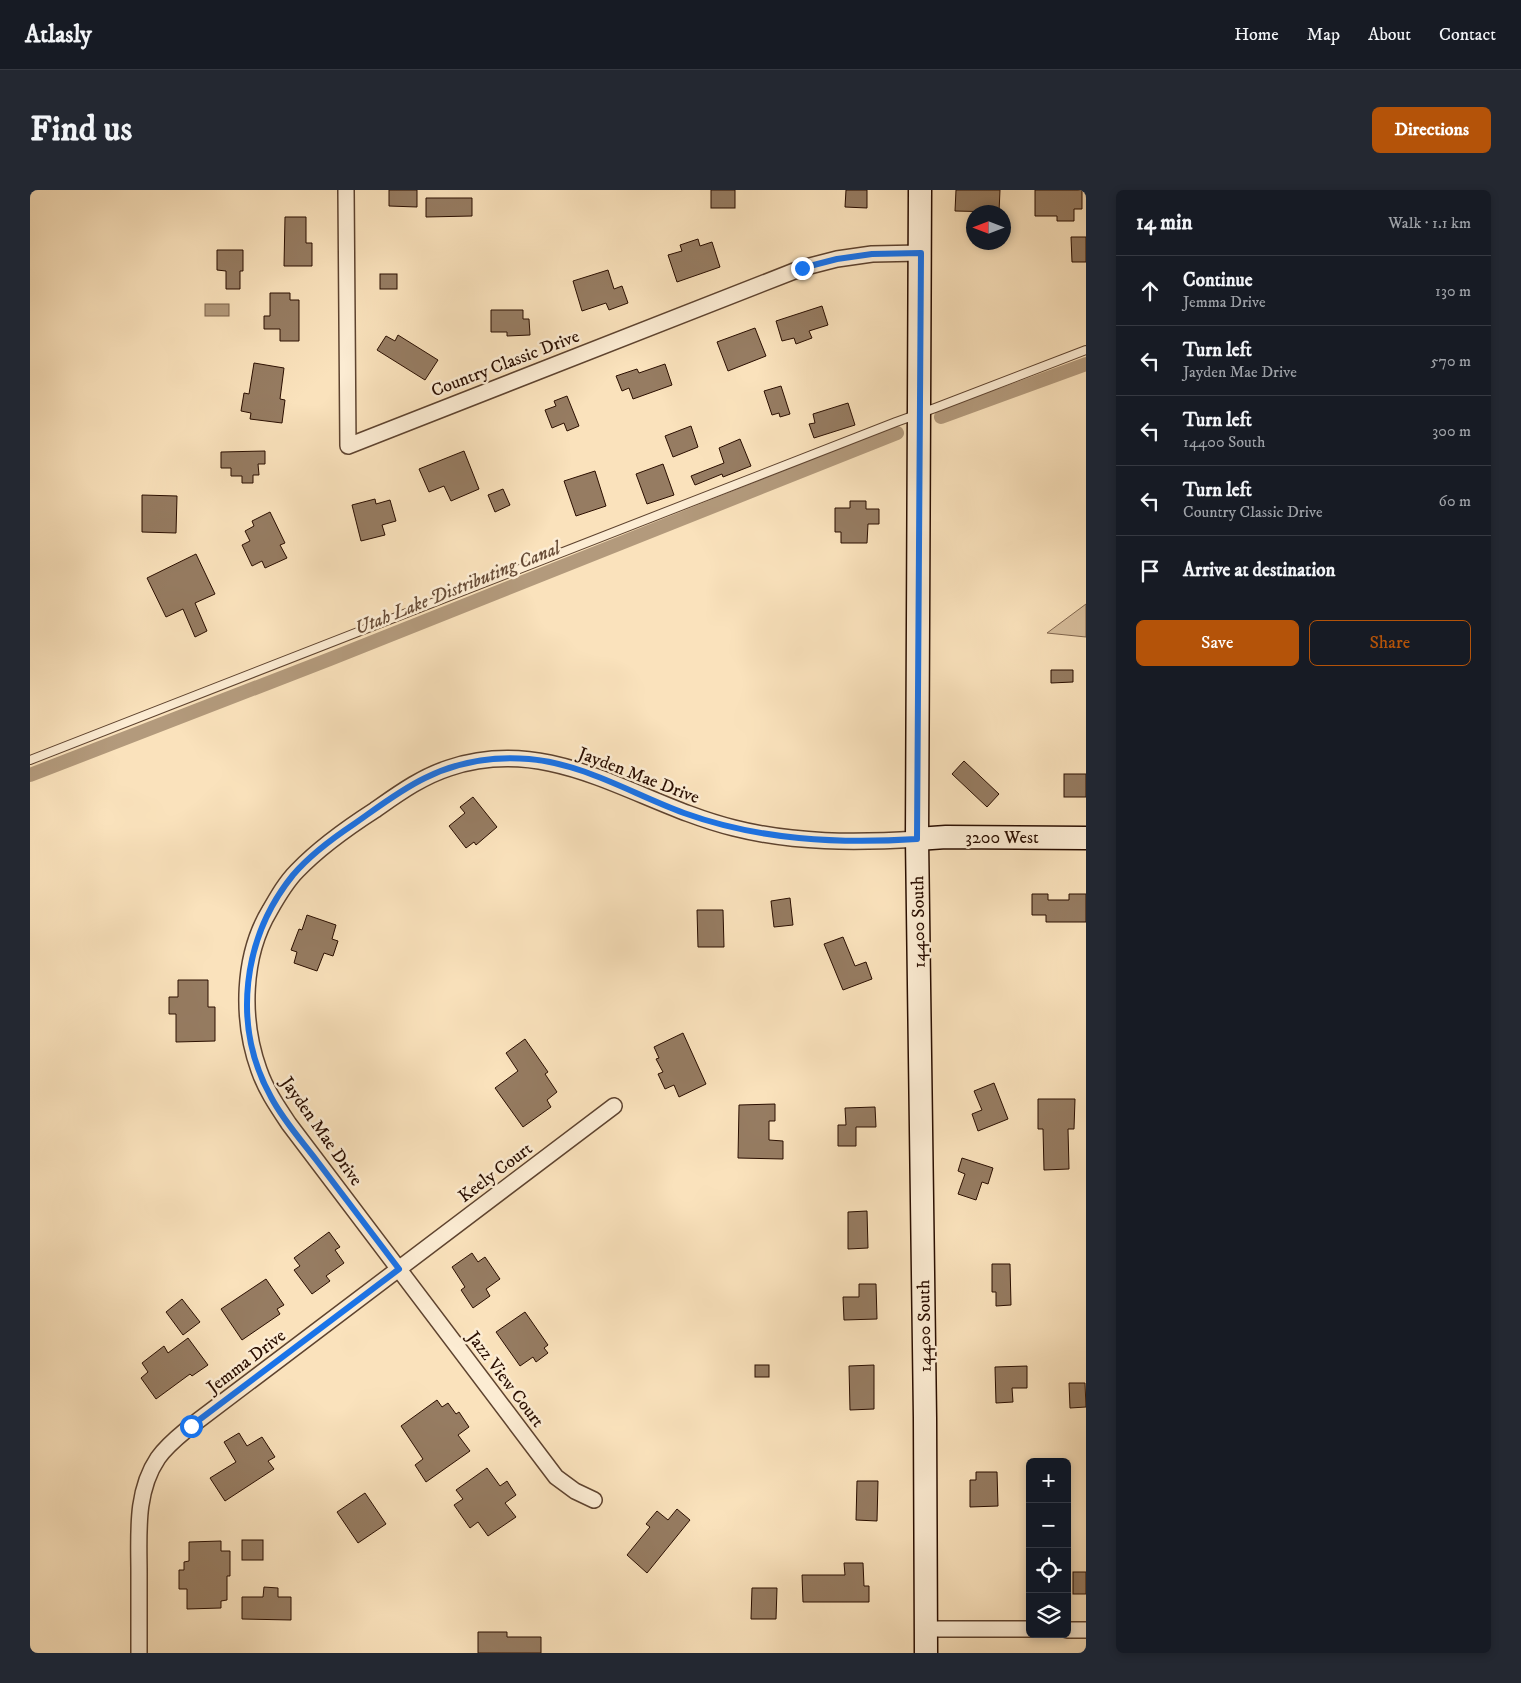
<!DOCTYPE html>
<meta charset="utf-8">
<style>
:root{--surface:#171b24;--page:#242831;--text:#f1f3f6;--muted:#9ea1a6;--line:#363941;--accent:#b45309}
body{margin:0;font-family:"IM FELL DW Pica",serif;background:var(--page);color:var(--text)}
.controls{position:absolute;right:15px;bottom:15px;display:grid;overflow:hidden;border-radius:8px;box-shadow:0 2px 8px #0003}
.controls button{width:45px;height:45px;display:grid;place-items:center;padding:0;border:0;border-bottom:1px solid var(--line);background:var(--surface);color:var(--text);font:25px sans-serif}
.compass{position:absolute;left:936px;top:15px;width:45px;height:45px;border-radius:50%;background:var(--surface);box-shadow:0 2px 8px #0003;rotate:270deg}
.stop{position:absolute;width:15px;height:15px;margin:-11px;border:4px solid #1a73e8;border-radius:50%;background:#fff}
.stop.end{background:#1a73e8;border-color:#fff;box-shadow:0 1px 5px #0008}
.list{margin:0;padding:0;list-style:none}
h2{display:flex;justify-content:space-between;align-items:center;height:65px;margin:0;padding:0 20px;font-size:21px}
h2 small{font-size:16px;font-weight:400;color:var(--muted)}
.list li{display:grid;grid-template-columns:32px 1fr auto;gap:15px;align-items:center;box-sizing:border-box;height:70px;padding:0 20px;border-top:1px solid var(--line)}
.list b{display:block;font-size:19px;white-space:nowrap}
.list p{margin:0;font-size:16px;white-space:nowrap;color:var(--muted)}
.list em{font-size:16px;font-style:normal;color:var(--muted)}
.actions{display:flex;gap:10px;padding:15px 20px}
.actions a{flex:1;padding:11px 0;border:1px solid var(--accent);border-radius:8px;text-align:center;font-size:18px;color:var(--accent)}
.actions .main{background:var(--accent);color:#fff}
.icon{flex:none;width:28px;height:28px;fill:none;stroke:currentColor;stroke-width:2;stroke-linecap:round;stroke-linejoin:round}
.map{position:relative;flex:none;width:1056px;height:1463px;overflow:hidden;border-radius:8px}
header{display:flex;align-items:center;gap:30px;box-sizing:border-box;height:70px;padding:0 25px;background:var(--surface);border-bottom:1px solid var(--line)}
header strong{font-size:24px}
nav{display:flex;gap:28px;margin-inline-start:auto;font-size:18px}
.intro{display:flex;align-items:center;justify-content:space-between;box-sizing:border-box;height:120px;padding:0 30px}
h1{margin:0;font-size:35px}
.button{padding:12px 22px;border-radius:8px;background:var(--accent);color:#fff;font-size:18px;font-weight:700}
main{display:flex;gap:30px;padding:0 30px}
aside{flex:1;background:var(--surface);border-radius:8px;box-shadow:0 2px 8px #0003}
.map>svg:first-child{display:block}
.park{fill:#d7be9c;stroke:#80664e}
.water{fill:#b39a7c;stroke:#7c624a}
.lines{fill:none;stroke-linecap:round;stroke-linejoin:round}
.canal{stroke:#b39a7c;stroke-width:14}
.building{fill:#967c62;stroke:#2a0e00}
.lane-casing{stroke:#5e432f;stroke-width:10}
.street-casing{stroke:#5e432f;stroke-width:18}
.secondary-casing{stroke:#2a0e00;stroke-width:25}
.lane{stroke:#fcecd3;stroke-width:8}
.street{stroke:#fcecd3;stroke-width:15}
.secondary{stroke:#fcecd3;stroke-width:22}
.route{stroke:#1a73e8;stroke-width:6}
.labels{text-anchor:middle;stroke-width:5;stroke-linejoin:round;paint-order:stroke}
.street-label{font-size:18px;fill:#2a0e00;stroke:#fcecd3}
.water-label{font-size:19px;font-style:italic;fill:#684d38;stroke:#fcecd3}
</style>
<header>
<strong>Atlasly</strong>
<nav><a>Home</a><a>Map</a><a>About</a><a>Contact</a></nav>
</header>
<div class="intro"><h1>Find us</h1><a class="button">Directions</a></div>
<main>
<div class="map">
<svg width="1056" height="1463" viewBox="0 0 1056 1463">
<rect width="100%" height="100%" fill="#fae2bc"/>
<filter id="stains"><feTurbulence type="fractalNoise" baseFrequency=".004" numOctaves="4"/><feColorMatrix values="0 0 0 0 .2 0 0 0 0 .09 0 0 0 0 .02 0 0 0 .5 -.17"/></filter>
<radialGradient id="worn" r=".72"><stop offset=".6" stop-color="#630" stop-opacity="0"/><stop offset="1" stop-color="#630" stop-opacity=".3"/></radialGradient>
<path class="park" d="M1056,414v33l-39,-4z"/>
<rect class="water" x="175" y="114" width="24" height="12"/>
<g class="lines">
<g class="canal">
<path d="M911,227l145,-53"/>
<path d="M0,585l300,-116 567,-226"/>
</g>
</g>
<g class="building">
<path d="M359,0h28v17l-28,-1z"/>
<rect x="681" y="0" width="24" height="18"/>
<path d="M816,0h21v18l-22,-1z"/>
<path d="M926,0h44l-1,22 -44,-1z"/>
<path d="M1005,0h47v19h-8v12h-17v-5h-22z"/>
<path d="M396,8h46v18l-46,1z"/>
<path d="M255,27h21v26h6v23h-28z"/>
<path d="M1041,47h15v25h-14z"/>
<path d="M668,49l2,7 12,-4 8,25 -43,15 -9,-27 14,-4 -2,-6z"/>
<path d="M187,60h26v21h-3v18h-14v-18l-9,-1z"/>
<path d="M578,80l6,19 8,-3 6,17 -19,7 -3,-7 -24,8 -9,-30z"/>
<rect x="350" y="84" width="17" height="15"/>
<path d="M240,103h20v7h9v41h-19v-12h-16v-13h6z"/>
<path d="M792,116l6,19 -19,6 3,7 -16,6 -2,-6 -12,3 -6,-20z"/>
<path d="M461,120h32v9h6l1,16 -23,1v-4h-16z"/>
<path d="M725,138l11,28 -38,15 -11,-29z"/>
<path d="M368,145l40,25 -13,20 -48,-30 9,-14 9,5z"/>
<path d="M224,173l30,5 -4,31 5,1 -3,23 -32,-4 1,-6 -10,-2 3,-18 5,1z"/>
<path d="M635,174l7,21 -39,14 -4,-11 -7,3 -6,-15 21,-7 2,4z"/>
<path d="M751,196l9,28 -10,3 -1,-4 -7,2 -8,-24z"/>
<path d="M537,206l12,30 -12,5 -3,-8 -12,5 -7,-18 11,-4 -2,-5z"/>
<path d="M818,213l7,22 -41,13 -5,-14 6,-1 -2,-9z"/>
<path d="M661,236l7,21 -25,10 -8,-21z"/>
<path d="M710,249l11,27 -28,11 -1,-3 -27,11 -4,-9 33,-13 -5,-15z"/>
<path d="M235,261v13h-7l1,11h-6v8h-11v-7h-11v-8h-10v-16z"/>
<path d="M434,261l15,38 -28,12 -7,-15 -15,6 -10,-23z"/>
<path d="M633,274l11,31 -27,9 -11,-30z"/>
<path d="M565,281l11,35 -30,10 -12,-35z"/>
<path d="M473,299l7,16 -15,7 -7,-17z"/>
<path d="M112,305l35,1 -1,37 -34,-1z"/>
<path d="M345,309l1,5 14,-4 6,21 -14,4 3,10 -24,6 -9,-36z"/>
<path d="M820,311h16v8h13v15h-11l-1,19h-26v-11h-6v-24h15z"/>
<path d="M240,322l15,31 -5,2 7,13 -22,10 -3,-7 -10,5 -10,-21 8,-4 -5,-10 9,-5 -2,-5z"/>
<path d="M166,364l19,40 -20,9 12,28 -12,6 -12,-28 -17,8 -19,-39z"/>
<path d="M1021,480h22v12l-22,1z"/>
<path d="M934,571l35,33 -12,13 -35,-33z"/>
<rect x="1034" y="584" width="22" height="23"/>
<path d="M443,607l24,30 -21,18 -2,-3 -8,6 -17,-22 16,-13 -5,-6z"/>
<path d="M1002,704h16v6h21v-6h17v28h-40v-7h-14z"/>
<path d="M760,708l3,27 -19,2 -3,-26z"/>
<path d="M667,720h26l1,37h-26z"/>
<path d="M277,725l29,10 -4,14 6,2 -5,15 -9,-3 -7,18 -23,-8 3,-11 -6,-2 8,-21 3,1z"/>
<path d="M813,747l12,29 11,-4 6,17 -29,11 -19,-46z"/>
<path d="M148,790h30v27h7v34l-39,1v-28h-7v-17h9z"/>
<path d="M653,843l23,51 -27,13 -5,-12 -9,4 -7,-15 5,-2 -7,-13 3,-1 -5,-11z"/>
<path d="M495,849l23,33 -3,2 12,18 -10,8 4,7 -28,20 -28,-39 23,-17 -12,-18z"/>
<path d="M964,893l14,36 -30,12 -6,-17 10,-4 -8,-19z"/>
<path d="M1008,909h37l-1,30h-6l1,40 -25,1 -1,-41h-5z"/>
<path d="M745,914v17h-6v19l14,1v18l-45,-1 1,-53z"/>
<path d="M845,917l1,20h-20v19h-18v-21h8l-1,-17z"/>
<path d="M932,968l31,10 -5,16 -6,-2 -6,18 -18,-6 7,-20 -7,-3z"/>
<path d="M837,1021l1,37 -20,1v-37z"/>
<path d="M299,1042l11,15 -5,3 9,13 -18,13 4,5 -18,13 -18,-24 6,-4 -6,-8z"/>
<path d="M442,1063l6,9 7,-5 15,22 -14,10 4,7 -17,12 -12,-18 4,-3 -13,-20z"/>
<path d="M962,1074h18l1,41 -15,1v-14h-4z"/>
<path d="M236,1089l18,26 -7,4 3,5 -38,26 -21,-31z"/>
<path d="M829,1094h17l1,35 -33,1 -1,-23h16z"/>
<path d="M152,1109l18,23 -17,13 -17,-23z"/>
<path d="M495,1122l23,33 -4,3 4,5 -12,9 -3,-5 -13,9 -24,-34z"/>
<path d="M158,1148l20,27 -16,11 -2,-2 -34,25 -15,-21 7,-6 -6,-9 22,-17 4,7z"/>
<rect x="725" y="1175" width="14" height="12"/>
<path d="M844,1175v44l-24,1 -1,-44z"/>
<path d="M997,1176v22h-15l1,14 -17,1 -1,-36z"/>
<path d="M1039,1193h16l1,24 -16,1z"/>
<path d="M407,1210l5,7 6,-4 8,11 3,-2 10,15 -11,8 12,16 -44,31 -11,-17 8,-6 -22,-33z"/>
<path d="M209,1243l8,13 15,-9 13,20 -7,4 6,8 -49,32 -15,-23 26,-16 -12,-20z"/>
<path d="M457,1278l13,18 7,-5 9,14 -11,8 11,14 -28,19 -10,-14 -8,6 -16,-23 9,-6 -7,-9z"/>
<path d="M946,1282h21l1,34 -28,1v-27h6z"/>
<path d="M827,1291h21l-1,40 -21,-1z"/>
<path d="M335,1303l21,31 -28,19 -21,-31z"/>
<path d="M647,1319l13,11 -43,53 -20,-18 23,-28 -4,-3 11,-13 11,9z"/>
<rect x="212" y="1350" width="21" height="20"/>
<path d="M191,1351v10h9v25h-3v24l-6,1v7l-34,1v-20h-8v-19h5v-8l5,-1v-19z"/>
<path d="M814,1373h19l1,23h5v16h-66l-1,-27h43z"/>
<rect x="1043" y="1382" width="13" height="22"/>
<path d="M234,1397l14,1v9h13v23l-49,-1v-22h21z"/>
<path d="M722,1398h25l-1,31h-25z"/>
<path d="M448,1442h29v5h34v16h-63z"/>
</g>
<g class="lines">
<defs>
<path id="lane" d="M0,570l866,-338 39,-14 151,-58"/>
<g id="street">
<path d="M316,0l2,256 454,-178 35,-9 35,-5 49,-1"/>
<path d="M564,1310l-19,-9 -19,-14 -267,-353c-12,-18 -23,-34 -30,-54 -18,-50 -17,-114 11,-160 8,-14 16,-28 27,-39 23,-24 50,-43 78,-61 23,-16 46,-33 74,-42 105,-35 187,36 285,60 59,15 122,15 183,11"/>
<path d="M896,1439h104"/>
<path d="M1037,1440h19"/>
<path d="M109,1463c0,-27 0,-53 0,-80 0,-39 -4,-81 19,-115 9,-13 21,-22 33,-32l423,-320"/>
</g>
<g id="secondary">
<path d="M890,0l-3,649 8,579 1,235"/>
<path d="M887,649l29,-2 140,1"/>
</g>
</defs>
<use href="#lane" class="lane-casing"/>
<use href="#street" class="street-casing"/>
<use href="#secondary" class="secondary-casing"/>
<use href="#lane" class="lane"/>
<use href="#street" class="street"/>
<use href="#secondary" class="secondary"/>
</g>
<g class="lines">
<path class="route" d="M161,1236l208,-157c-27,-36 -55,-72 -82,-108 -16,-21 -34,-41 -46,-64 -40,-72 -28,-160 22,-222 17,-20 40,-37 61,-51 23,-16 46,-34 71,-46 32,-16 69,-22 104,-19 56,5 103,35 155,54 75,27 154,31 233,26l4,-586 -49,1 -35,5 -35,9"/>
</g>
<g class="labels">
<g class="street-label">
<text transform="translate(475 173) rotate(-21)" y="6">Country Classic Drive</text>
<text transform="translate(609 585) rotate(21)" y="6">Jayden Mae Drive</text>
<text x="972" y="653">3200 West</text>
<text transform="translate(888 732) rotate(-91)" y="6">14400 South</text>
<text transform="translate(292 941) rotate(55)" y="6">Jayden Mae Drive</text>
<text transform="translate(465 982) rotate(-37)" y="6">Keely Court</text>
<text transform="translate(894 1136) rotate(-91)" y="6">14400 South</text>
<text transform="translate(216 1171) rotate(-37)" y="6">Jemma Drive</text>
<text transform="translate(476 1189) rotate(53)" y="6">Jazz View Court</text>
</g>
<g class="water-label">
<text transform="translate(427 397) rotate(-22)" y="7">Utah Lake Distributing Canal</text>
</g>
</g>
<rect width="100%" height="100%" filter="url(#stains)"/>
<rect width="100%" height="100%" fill="url(#worn)"/>
</svg>
<div class="controls">
<button>+</button>
<button>−</button>
<button><svg class="icon" aria-label="locate" viewBox="0 0 24 24"><circle cx="12" cy="12" r="6"/><path d="M12 2v4M12 18v4M2 12h4M18 12h4"/></svg></button>
<button><svg class="icon" aria-label="layers" viewBox="0 0 24 24"><path d="M12 4l9 5-9 5-9-5zM3 14l9 5 9-5"/></svg></button>
</div>
<svg class="compass" viewBox="-18 -18 36 36"><path d="M0-13l5 13h-10z" fill="#e53935"/><path d="M0 13l5-13h-10z" fill="#9ea1a6"/></svg>
<div class="stop" style="left:161px;top:1236px"></div>
<div class="stop end" style="left:772px;top:78px"></div>
</div>
<aside>
<h2>14 min<small>Walk · 1.1 km</small></h2>
<ul class="list">
<li><svg class="icon" aria-label="ahead" viewBox="0 0 24 24"><path d="M12 20V5M6 11l6-6 6 6"/></svg><div><b>Continue</b><p>Jemma Drive</p></div><em>130 m</em></li>
<li><svg class="icon" aria-label="left" viewBox="0 0 24 24"><path d="M17 20v-9H6M10 6l-5 5 5 5"/></svg><div><b>Turn left</b><p>Jayden Mae Drive</p></div><em>570 m</em></li>
<li><svg class="icon" aria-label="left" viewBox="0 0 24 24"><path d="M17 20v-9H6M10 6l-5 5 5 5"/></svg><div><b>Turn left</b><p>14400 South</p></div><em>300 m</em></li>
<li><svg class="icon" aria-label="left" viewBox="0 0 24 24"><path d="M17 20v-9H6M10 6l-5 5 5 5"/></svg><div><b>Turn left</b><p>Country Classic Drive</p></div><em>60 m</em></li>
<li><svg class="icon" aria-label="arrive" viewBox="0 0 24 24"><path d="M6 21V4h12l-3 4 3 4H6"/></svg><div><b>Arrive at destination</b></div></li>
</ul>
<div class="actions"><a class="main">Save</a><a>Share</a></div>
</aside>
</main>
